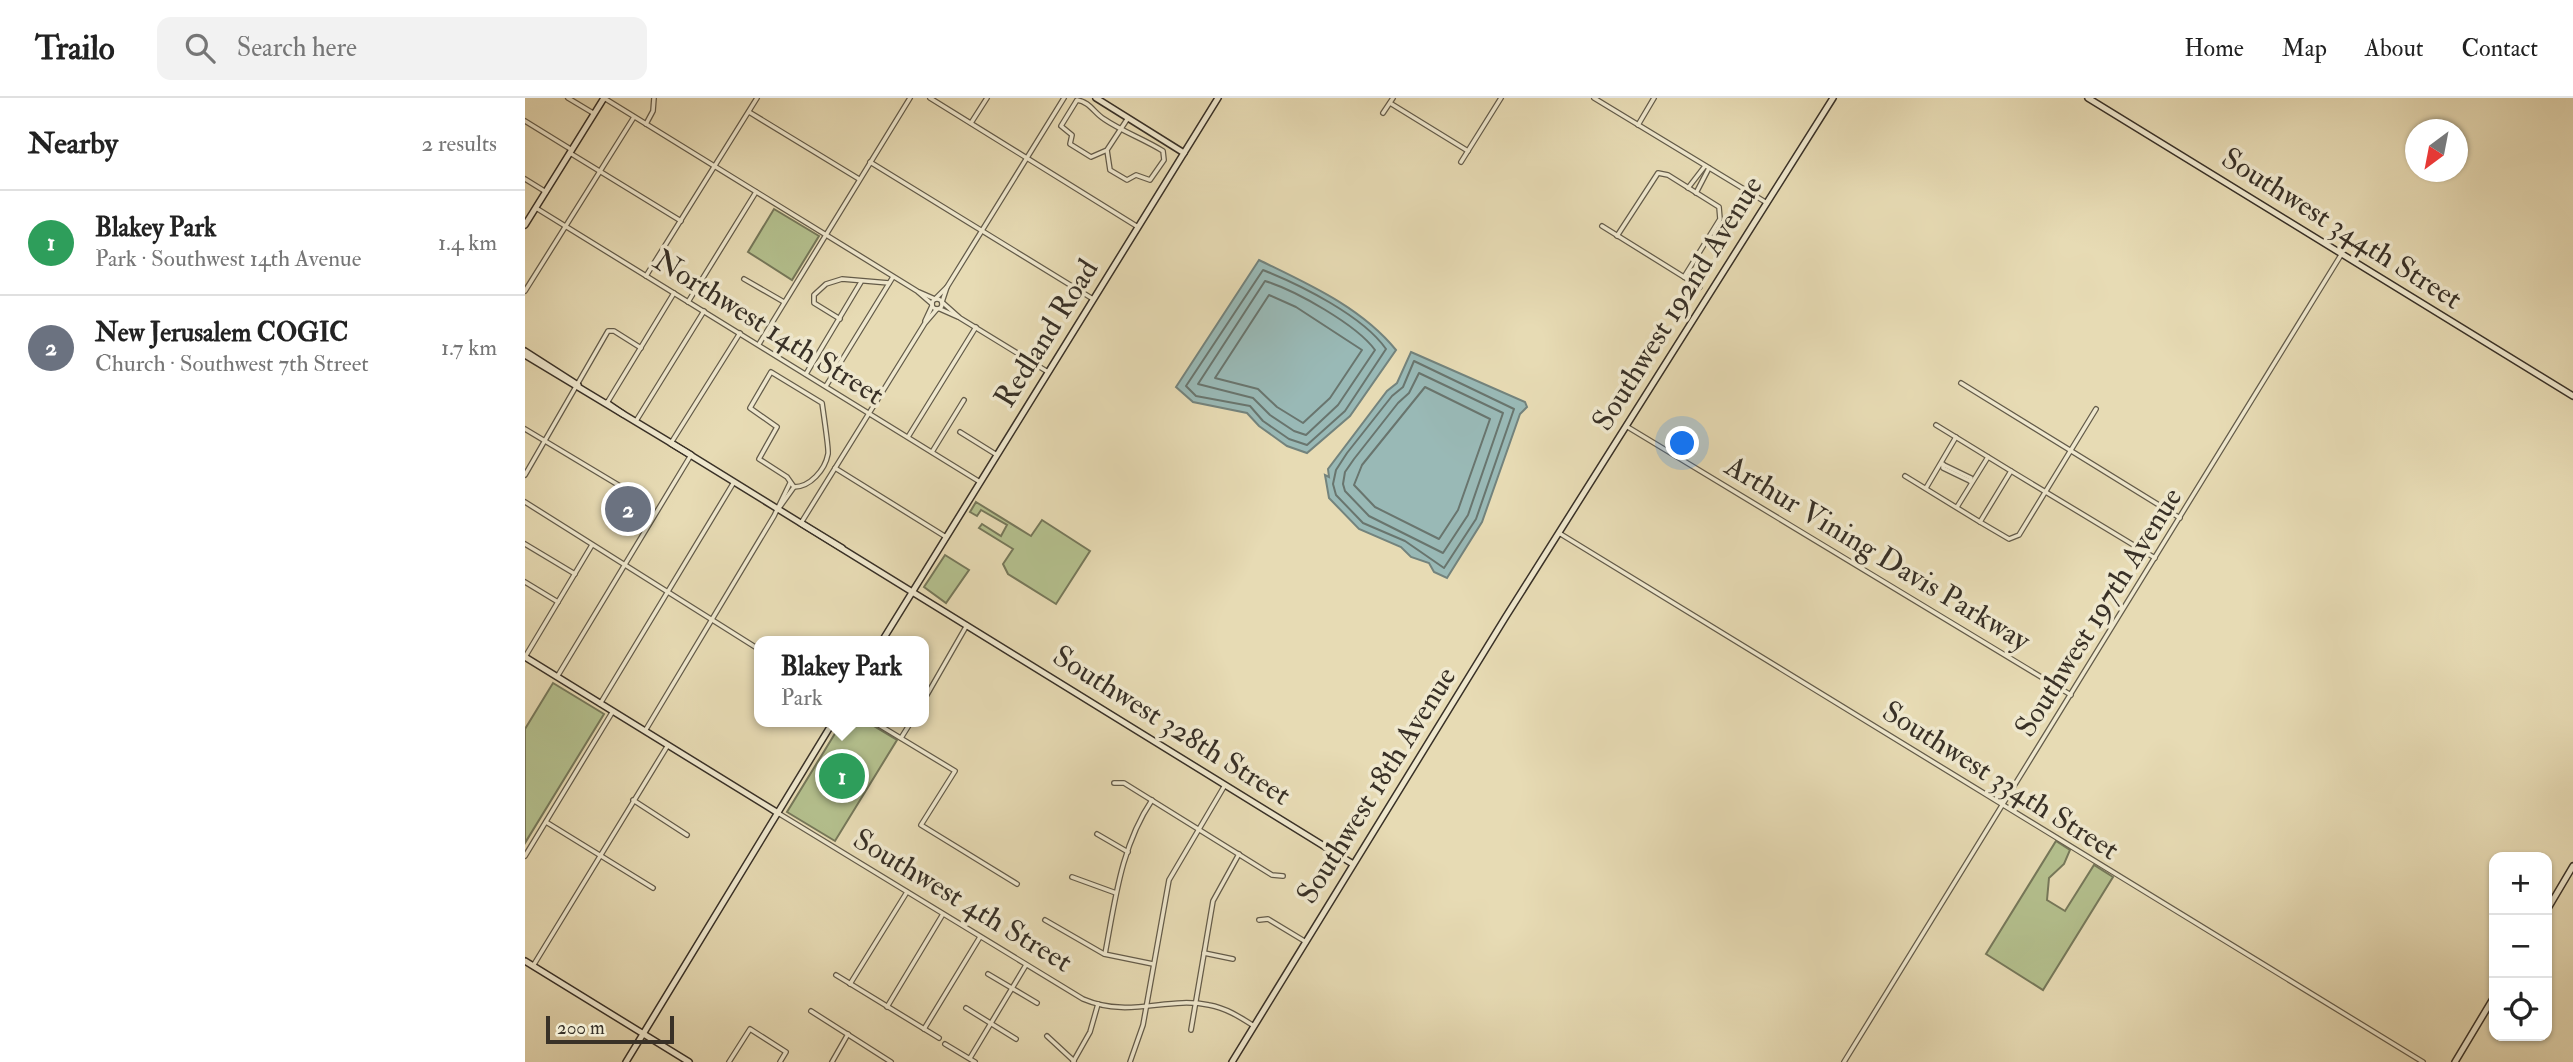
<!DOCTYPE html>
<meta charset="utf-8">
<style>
:root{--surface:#fff;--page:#f2f2f2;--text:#222;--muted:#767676;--line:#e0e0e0;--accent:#8f2418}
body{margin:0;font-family:"IM FELL Double Pica",serif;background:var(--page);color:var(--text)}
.controls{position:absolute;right:21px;bottom:21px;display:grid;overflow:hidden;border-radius:14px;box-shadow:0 2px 5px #0004}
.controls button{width:63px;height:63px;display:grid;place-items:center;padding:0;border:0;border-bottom:2px solid var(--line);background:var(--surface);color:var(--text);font:35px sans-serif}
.compass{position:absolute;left:1880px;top:21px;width:63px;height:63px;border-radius:50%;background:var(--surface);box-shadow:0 2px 5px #0004;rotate:212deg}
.scale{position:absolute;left:21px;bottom:18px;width:128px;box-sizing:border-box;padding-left:7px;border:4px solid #393127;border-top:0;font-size:19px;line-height:24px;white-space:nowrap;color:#393127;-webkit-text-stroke:5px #efe8ce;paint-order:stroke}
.you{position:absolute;left:1158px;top:346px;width:24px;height:24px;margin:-18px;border:5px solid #fff;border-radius:50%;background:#1a73e8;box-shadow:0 0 0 10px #1a73e833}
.badge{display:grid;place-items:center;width:46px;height:46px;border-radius:50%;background:var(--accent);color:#fff;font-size:23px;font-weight:700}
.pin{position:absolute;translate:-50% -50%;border:4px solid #fff;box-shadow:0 2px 7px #0006}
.popup{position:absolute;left:229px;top:538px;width:175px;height:91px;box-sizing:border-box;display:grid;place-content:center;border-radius:14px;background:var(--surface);filter:drop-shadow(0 2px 5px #0005);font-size:23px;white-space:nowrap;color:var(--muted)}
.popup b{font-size:26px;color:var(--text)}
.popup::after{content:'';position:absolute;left:50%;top:100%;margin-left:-14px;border:14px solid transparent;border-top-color:var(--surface)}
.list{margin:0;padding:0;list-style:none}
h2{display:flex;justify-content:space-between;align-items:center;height:91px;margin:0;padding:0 28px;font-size:30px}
h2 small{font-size:23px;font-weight:400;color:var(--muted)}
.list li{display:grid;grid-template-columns:46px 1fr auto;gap:21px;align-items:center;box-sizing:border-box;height:105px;padding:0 28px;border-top:2px solid var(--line)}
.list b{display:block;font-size:26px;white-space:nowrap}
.list p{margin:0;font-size:23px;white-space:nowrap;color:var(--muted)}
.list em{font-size:23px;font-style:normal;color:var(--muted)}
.icon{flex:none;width:38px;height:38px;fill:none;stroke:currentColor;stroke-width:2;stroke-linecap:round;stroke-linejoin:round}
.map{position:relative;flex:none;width:2048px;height:964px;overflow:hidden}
header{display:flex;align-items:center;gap:42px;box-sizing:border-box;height:98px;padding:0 35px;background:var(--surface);border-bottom:2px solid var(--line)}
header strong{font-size:33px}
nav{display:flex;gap:38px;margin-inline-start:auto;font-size:24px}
.search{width:490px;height:63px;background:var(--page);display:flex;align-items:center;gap:18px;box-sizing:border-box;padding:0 24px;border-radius:14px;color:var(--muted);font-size:26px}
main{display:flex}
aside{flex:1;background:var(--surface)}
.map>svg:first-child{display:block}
.green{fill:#b4c08e;stroke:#76785a;stroke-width:2}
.water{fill:#99b9b6;stroke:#73837d;stroke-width:2}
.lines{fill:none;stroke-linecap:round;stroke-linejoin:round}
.shore{stroke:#69756e;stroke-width:2}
.street-casing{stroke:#645c4a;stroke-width:6}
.secondary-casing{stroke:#393127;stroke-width:8}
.street{stroke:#efe8ce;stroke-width:3.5}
.secondary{stroke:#efe8ce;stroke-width:5}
.labels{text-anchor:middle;stroke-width:7;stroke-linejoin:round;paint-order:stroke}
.street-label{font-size:30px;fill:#393127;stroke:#efe8ce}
</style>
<header>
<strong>Trailo</strong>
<div class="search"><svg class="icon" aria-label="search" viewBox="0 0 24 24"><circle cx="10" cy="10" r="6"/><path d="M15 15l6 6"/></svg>Search here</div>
<nav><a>Home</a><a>Map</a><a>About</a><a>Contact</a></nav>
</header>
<main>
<aside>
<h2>Nearby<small>2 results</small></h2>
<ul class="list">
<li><span class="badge" style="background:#2e9e5b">1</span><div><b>Blakey Park</b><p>Park · Southwest 14th Avenue</p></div><em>1.4 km</em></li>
<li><span class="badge" style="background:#6b7280">2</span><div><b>New Jerusalem COGIC</b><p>Church · Southwest 7th Street</p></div><em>1.7 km</em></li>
</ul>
</aside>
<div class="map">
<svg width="2048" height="964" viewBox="0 0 2048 964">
<rect width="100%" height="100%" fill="#e7dbb4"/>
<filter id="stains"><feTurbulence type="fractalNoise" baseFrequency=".00286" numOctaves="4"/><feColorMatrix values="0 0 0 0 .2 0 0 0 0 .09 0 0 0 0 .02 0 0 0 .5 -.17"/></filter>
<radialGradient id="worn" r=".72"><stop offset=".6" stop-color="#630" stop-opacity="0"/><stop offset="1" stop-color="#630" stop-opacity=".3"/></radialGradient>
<g class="green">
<path d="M249,111l45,27 -27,44 -44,-28z"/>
<path d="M451,404l55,34 11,-16 48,31 -34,53 -48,-30 -5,-10 10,-15 -34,-21 3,-4 19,12 6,-11 -26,-15 -4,6 -7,-4z"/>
<path d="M420,457l24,15 -23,33 -22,-16z"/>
<path d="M28,585l51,31 -79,129v-114z"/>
<path d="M317,624h25l30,18 -62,101 -48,-29z"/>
<path d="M1531,743l14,9 -6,14 -15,14 -2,22 18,11 29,-46 19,12 -70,113 -57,-36z"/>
</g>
<g class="water">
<path d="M734,162c49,24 102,47 137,90l-46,66 -43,37 -20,-7 -28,-20 -12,-13 -54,-11 -17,-15z"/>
<path d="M886,254l114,50 2,5 -7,7 -38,108 -35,56 -13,-6 -5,-9 -18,-6 -10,-10 -42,-18 -30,-31 -4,-23 4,2 -1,-8 59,-78 10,-8z"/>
</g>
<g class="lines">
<g class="shore">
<path d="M738,172c38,15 100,46 123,79l-41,62 -38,34 -18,-6 -26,-18 -13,-15 -54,-10 -10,-10z"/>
<path d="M740,183c30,9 92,44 110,69l-37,55 -32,30 -12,-4 -24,-16 -17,-17 -55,-14z"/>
<path d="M744,197l27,12 66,43 -32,48 -27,25 -26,-16 -19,-18 -43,-11z"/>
<path d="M889,263l100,48 -38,110 -32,49 -39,-27 -42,-18 -27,-28 -3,-11 3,-14 11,-17 45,-57 11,-9z"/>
<path d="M894,275l84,40 -35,102 -25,38 -74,-37 -24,-25 -2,-7 2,-12 9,-13 44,-56 11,-10z"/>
<path d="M900,289l65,32 -32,91 -19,29 -64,-32 -21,-22 8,-20z"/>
</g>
<defs>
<g id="street">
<path d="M43,0l25,15"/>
<path d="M79,0l313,193 15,13"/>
<path d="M405,0l208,129"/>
<path d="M1069,0l173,105"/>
<path d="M865,5l78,48"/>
<path d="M224,14l110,67"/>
<path d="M858,15l10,-15"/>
<path d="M0,23l47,29"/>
<path d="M446,25l16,-25"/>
<path d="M121,26l7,-13 1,-13"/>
<path d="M1113,27l16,-27"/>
<path d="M582,52l-16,7 -21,-13 2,-9 -11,-9 16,-26c13,2 17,13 27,19 19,13 40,20 59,32l1,9 -14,20 -14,-5 -9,5 -17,-10 -3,-20 21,-32"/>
<path d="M45,55l111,68"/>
<path d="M345,64l223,137"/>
<path d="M936,64l40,-64"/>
<path d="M0,81l21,13"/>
<path d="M1163,90l17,-22"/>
<path d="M1171,95l13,-25"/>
<path d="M11,110l444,274"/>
<path d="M1077,128l98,61"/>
<path d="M1092,138l41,-63 10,2 51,32 1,12 -36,58"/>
<path d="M121,178l111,-178"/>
<path d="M219,181l40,23"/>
<path d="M0,193l109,-174"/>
<path d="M394,194l16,7"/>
<path d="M411,200l11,-11"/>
<circle cx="412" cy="206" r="5"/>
<path d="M163,204l68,-110"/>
<path d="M417,204l5,-15 117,-189"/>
<path d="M417,204l18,16 88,54"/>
<path d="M415,211l18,8"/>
<path d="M315,221l-26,-16v-8l12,-11 16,-5 47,4"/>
<path d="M400,223l7,-15"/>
<path d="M234,246l151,-246"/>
<path d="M246,274l51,31c1,7 7,47 6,51 -3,16 -18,33 -34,33l-7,-10 -28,-18 18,-32 -27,-19z"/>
<path d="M281,276l55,-92"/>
<path d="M1436,285l219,135"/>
<path d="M301,288l67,-109"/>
<path d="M82,305l67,-110"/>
<path d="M111,323l68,-110"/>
<path d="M1101,328l445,269"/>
<path d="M0,331l125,75"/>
<path d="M435,334l37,23"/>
<path d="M383,339l68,-110"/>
<path d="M146,345l69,-110"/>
<path d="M407,354l32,-52"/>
<path d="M1417,366l29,14 -1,3"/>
<path d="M1418,366v4l29,14"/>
<path d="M310,370l111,69"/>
<path d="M1486,373l144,87"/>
<path d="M0,377l83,-144h6l27,17"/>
<path d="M1380,378l75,46 31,-51 -75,-46"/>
<path d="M1401,390l30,-51"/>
<path d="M0,404l235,148"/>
<path d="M1432,409l31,-50"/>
<path d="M254,410l15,-21"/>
<path d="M1455,424l29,17 10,-4 77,-126"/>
<path d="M276,425l124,-200 12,-14"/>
<path d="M1034,435l864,529"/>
<path d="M0,446l50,30"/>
<path d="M0,484l33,20"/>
<path d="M0,559l67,-112"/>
<path d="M32,579l134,-222"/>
<path d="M399,602l43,-75"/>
<path d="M75,606l134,-222"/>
<path d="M349,624l81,49 -34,54 96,59"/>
<path d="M120,633l129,-215 16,-33"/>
<path d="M376,640l10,-16"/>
<path d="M589,685h10l148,92 11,1"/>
<path d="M108,702l54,35"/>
<path d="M253,715l305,186c47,20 83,-3 126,6 17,3 31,12 45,21"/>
<path d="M21,724l107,66"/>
<path d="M572,736l31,18"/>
<path d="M0,758l88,-145"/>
<path d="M547,779l44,16"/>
<path d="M520,822l59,34 49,10"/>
<path d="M734,822l9,-1 38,23"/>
<path d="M679,855l29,6"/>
<path d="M580,856c10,-53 16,-108 47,-154"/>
<path d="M8,868l135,-221"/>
<path d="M463,876l49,29"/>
<path d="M311,877l103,63"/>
<path d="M325,886l57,-92"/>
<path d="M362,909l56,-93"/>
<path d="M441,910l50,31"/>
<path d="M286,913l80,51"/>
<path d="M399,931l56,-92"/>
<path d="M666,932l22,-129 26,-47"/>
<path d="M522,938l27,25"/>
<path d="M420,946l30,18"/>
<path d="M445,960l56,-93"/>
<path d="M204,964l21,-33 36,23 -6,10"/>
<path d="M307,964l16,-28"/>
<path d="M548,964l17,-30 8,-28"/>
<path d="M605,964l13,-37 26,-145 56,-95"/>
<path d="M1319,964l497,-807"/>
</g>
<g id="secondary">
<path d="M571,0l88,55"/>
<path d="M1563,0l485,298"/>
<path d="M0,127l79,-127"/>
<path d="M0,253l53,34"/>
<path d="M0,257l166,100"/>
<path d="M82,305l16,11"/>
<path d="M146,345l682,421"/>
<path d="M276,425l41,25"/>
<path d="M357,543l336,-543"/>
<path d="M0,559l253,156"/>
<path d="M2022,812l26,-44"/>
<path d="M0,863l164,101"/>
<path d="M101,964l207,-340"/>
<path d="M707,964l273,-444 328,-520"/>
<path d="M1930,964l39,-65"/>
</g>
</defs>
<use href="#street" class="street-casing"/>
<use href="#secondary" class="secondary-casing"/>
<use href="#street" class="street"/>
<use href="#secondary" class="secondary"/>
</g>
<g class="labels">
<g class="street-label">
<text transform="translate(1817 130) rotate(32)" y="10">Southwest 344th Street</text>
<text transform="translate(1152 205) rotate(-58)" y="10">Southwest 192nd Avenue</text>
<text transform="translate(244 229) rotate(32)" y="10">Northwest 14th Street</text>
<text transform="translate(521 235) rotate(-58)" y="10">Redland Road</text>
<text transform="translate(1353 455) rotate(31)" y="10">Arthur Vining Davis Parkway</text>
<text transform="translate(1573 514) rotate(-58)" y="10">Southwest 197th Avenue</text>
<text transform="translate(647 627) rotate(32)" y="10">Southwest 328th Street</text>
<text transform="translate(1476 682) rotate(32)" y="10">Southwest 334th Street</text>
<text transform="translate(851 687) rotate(-58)" y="10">Southwest 18th Avenue</text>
<text transform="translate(438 802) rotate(31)" y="10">Southwest 4th Street</text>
</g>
</g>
<rect width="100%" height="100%" filter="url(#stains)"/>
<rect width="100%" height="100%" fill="url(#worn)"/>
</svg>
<div class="controls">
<button>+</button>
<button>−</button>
<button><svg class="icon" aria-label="locate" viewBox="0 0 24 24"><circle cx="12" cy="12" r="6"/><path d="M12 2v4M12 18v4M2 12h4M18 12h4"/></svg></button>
</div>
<svg class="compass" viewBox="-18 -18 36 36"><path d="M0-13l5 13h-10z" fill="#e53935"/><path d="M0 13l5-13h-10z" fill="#767676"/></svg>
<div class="scale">200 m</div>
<div class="you"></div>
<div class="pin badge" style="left:317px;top:678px;background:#2e9e5b">1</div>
<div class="popup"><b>Blakey Park</b>Park</div>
<div class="pin badge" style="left:103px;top:411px;background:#6b7280">2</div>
</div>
</main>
